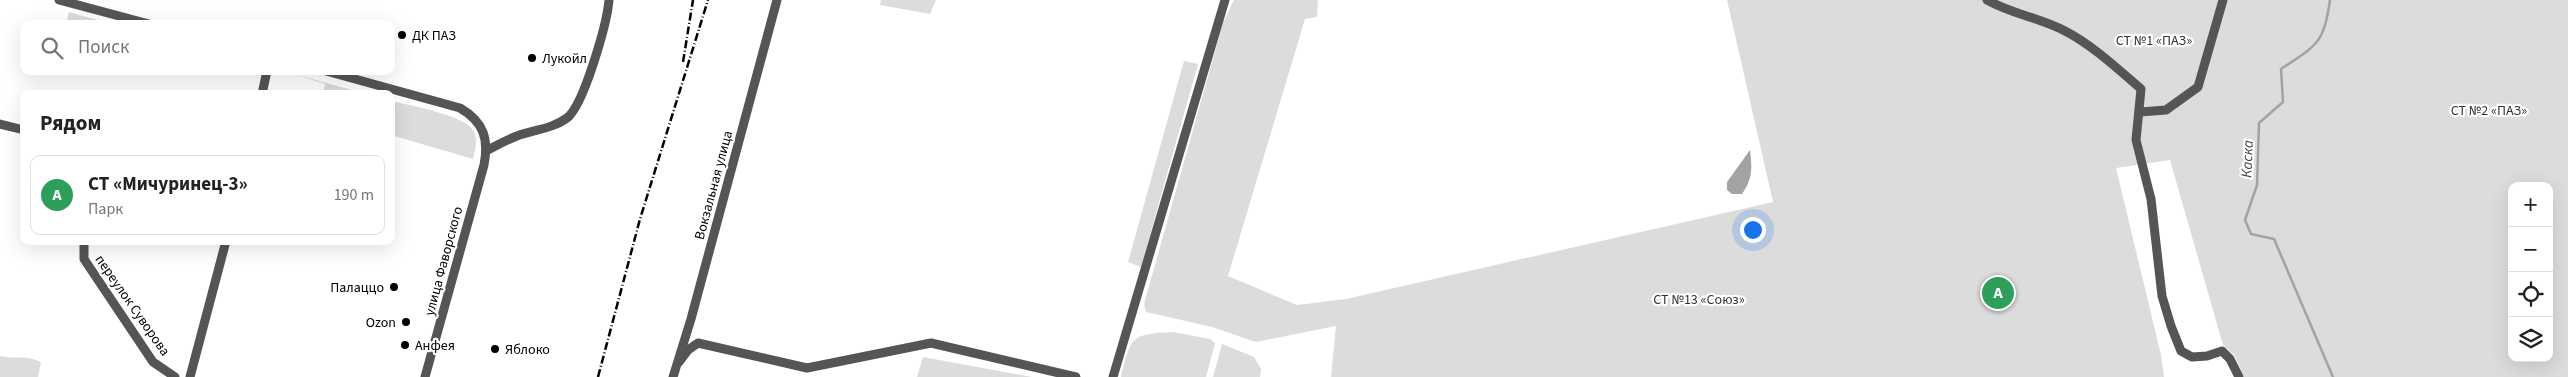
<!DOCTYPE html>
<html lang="ru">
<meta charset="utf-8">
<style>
:root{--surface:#fff;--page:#f6f6f6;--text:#222;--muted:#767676;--line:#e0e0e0;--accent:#0f766e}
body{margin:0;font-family:"Source Sans 3",sans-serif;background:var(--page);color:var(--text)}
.controls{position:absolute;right:15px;bottom:15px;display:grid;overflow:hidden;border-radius:10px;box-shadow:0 5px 20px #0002}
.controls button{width:45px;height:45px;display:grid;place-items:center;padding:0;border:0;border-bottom:1px solid var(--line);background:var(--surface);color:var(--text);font:25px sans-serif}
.you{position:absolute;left:1752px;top:229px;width:18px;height:18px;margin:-12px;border:4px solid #fff;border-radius:50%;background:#1a73e8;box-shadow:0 0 0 8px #1a73e833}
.badge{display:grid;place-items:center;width:32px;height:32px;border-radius:50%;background:var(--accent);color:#fff;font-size:16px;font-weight:700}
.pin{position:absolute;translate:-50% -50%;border:2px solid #fff;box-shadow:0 1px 5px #0006}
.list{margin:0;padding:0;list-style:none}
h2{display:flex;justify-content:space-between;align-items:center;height:65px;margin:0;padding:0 20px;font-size:21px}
h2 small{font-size:16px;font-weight:400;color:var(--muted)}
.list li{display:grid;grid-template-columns:32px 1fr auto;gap:15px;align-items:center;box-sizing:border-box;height:80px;margin:0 10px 10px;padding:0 10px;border:1px solid var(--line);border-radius:10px}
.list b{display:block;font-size:19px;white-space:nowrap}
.list p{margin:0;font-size:16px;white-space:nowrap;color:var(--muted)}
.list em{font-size:16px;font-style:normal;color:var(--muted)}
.icon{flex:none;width:28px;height:28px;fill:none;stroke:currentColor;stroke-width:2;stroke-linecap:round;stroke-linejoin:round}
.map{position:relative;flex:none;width:2568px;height:377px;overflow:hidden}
.search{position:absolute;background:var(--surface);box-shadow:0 5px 20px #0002;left:20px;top:20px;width:375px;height:55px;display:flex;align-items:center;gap:12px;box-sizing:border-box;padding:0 18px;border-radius:10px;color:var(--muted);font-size:19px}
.panel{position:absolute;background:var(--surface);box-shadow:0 5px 20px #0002;left:20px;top:90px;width:375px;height:155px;border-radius:10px}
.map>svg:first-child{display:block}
.green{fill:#dcdcdc;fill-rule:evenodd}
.water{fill:#a3a3a3}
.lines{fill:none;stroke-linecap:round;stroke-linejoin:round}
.stream{stroke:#a3a3a3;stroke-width:2.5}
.minor{stroke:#555;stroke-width:9}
.rail{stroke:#000;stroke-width:2.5;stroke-dasharray:8 2.5 1 2.5;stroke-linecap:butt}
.poi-dot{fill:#000;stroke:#fff;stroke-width:2}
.labels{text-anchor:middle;stroke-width:4.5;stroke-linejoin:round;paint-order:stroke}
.poi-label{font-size:14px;fill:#000;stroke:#fff;text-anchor:start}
.park-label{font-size:14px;fill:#333;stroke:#fff}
.street-label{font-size:14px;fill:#000;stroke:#fff}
.water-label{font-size:15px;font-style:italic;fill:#444;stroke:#fff}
</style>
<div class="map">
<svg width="2568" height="377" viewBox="0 0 2568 377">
<rect width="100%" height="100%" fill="#fff"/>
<g class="green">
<path d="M881,0h55l-6,14 -50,-9z"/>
<path d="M1234,0h84l-1,17 -12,2 -77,257 69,29 49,-6 427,-97 -46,-202h841v377h-324l-9,-21 -12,-11 -53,-185 -54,8 45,187 3,22h-833l5,-51 -80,16 -44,-15 -66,-15 -2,-8 79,-281zM2512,186h37v172h-37z"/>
<path d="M69,12l43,12h-46z"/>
<path d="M1184,61l14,3 -57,203 -13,-5z"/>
<path d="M294,74l72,20h-43l2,-10z"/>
<path d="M391,101c17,4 78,15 83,31 4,9 1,18 -1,27l-82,-24z"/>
<path d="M1173,332l37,7 5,4 -9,34h-85c10,-40 9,-43 52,-45z"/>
<path d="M1222,344l32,13 7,12 -1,8h-47z"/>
<path d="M0,356c18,4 22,-2 41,6l-3,15h-38z"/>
<path d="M923,357l109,20h-115z"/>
</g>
<path class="water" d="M1750,150c2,18 3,28 -8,44h-10l-5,-4v-8z"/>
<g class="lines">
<path class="stream" d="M2330,0c-6,44 -13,45 -49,69l2,33 -24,21 -2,62 -12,35 6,14 23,5 59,138"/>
<g class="minor">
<path d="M59,0l90,24"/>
<path d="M1987,0c25,14 53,18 78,31 26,13 54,39 76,58l-5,51 15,59 11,97 9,30 10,25 11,6 15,-1 15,-5 8,8 9,18"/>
<path d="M326,71l134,37c24,14 29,31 24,57l-59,212"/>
<path d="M262,94l5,-23"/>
<path d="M2140,112l26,-2 32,-23 25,-87"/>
<path d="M0,124l24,6"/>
<path d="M486,151c10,-5 20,-11 31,-15 16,-6 35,-7 50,-18 17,-13 40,-95 42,-118"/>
<path d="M84,241v18l69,103 22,15"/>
<path d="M679,362l9,-12 10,-7 109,25 124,-25 145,34"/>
<path d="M190,377l36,-136"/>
<path d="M673,377l18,-58 86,-319"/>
<path d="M1113,377l112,-377"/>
</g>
<g class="rail">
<path d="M683,62l10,-62"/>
<path d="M598,377l42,-158 68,-219"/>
</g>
</g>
<g class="poi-dot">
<circle cx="402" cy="35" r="5"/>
<circle cx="532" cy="58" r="5"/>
<circle cx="394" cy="287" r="5"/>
<circle cx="406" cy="322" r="5"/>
<circle cx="405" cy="345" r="5"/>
<circle cx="495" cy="349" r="5"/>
</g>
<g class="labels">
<g class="poi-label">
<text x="412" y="40">ДК ПАЗ</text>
<text x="542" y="63">Лукойл</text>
<text x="384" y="292" text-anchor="end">Палаццо</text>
<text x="396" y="327" text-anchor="end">Ozon</text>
<text x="415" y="350">Анфея</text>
<text x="505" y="354">Яблоко</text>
</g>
<g class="park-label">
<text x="2154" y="45">СТ №1 «ПАЗ»</text>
<text x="2489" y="115">СТ №2 «ПАЗ»</text>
<text x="1699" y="304">СТ №13 «Союз»</text>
</g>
<g class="street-label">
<text transform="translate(713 185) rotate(-75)" y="5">Вокзальная улица</text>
<text transform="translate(443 261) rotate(-75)" y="5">улица Фаворского</text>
<text transform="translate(133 305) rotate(55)" y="5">переулок Суворова</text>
</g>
<g class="water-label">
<text transform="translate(2247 159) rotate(-88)" y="5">Каска</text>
</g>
</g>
</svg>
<div class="controls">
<button>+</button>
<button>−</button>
<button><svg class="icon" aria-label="locate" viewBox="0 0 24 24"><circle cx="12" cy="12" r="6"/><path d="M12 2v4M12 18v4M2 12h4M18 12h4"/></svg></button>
<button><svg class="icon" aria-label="layers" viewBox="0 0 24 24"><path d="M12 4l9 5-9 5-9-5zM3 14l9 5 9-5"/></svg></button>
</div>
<div class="you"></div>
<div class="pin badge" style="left:1998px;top:293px;background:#2e9e5b">A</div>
<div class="search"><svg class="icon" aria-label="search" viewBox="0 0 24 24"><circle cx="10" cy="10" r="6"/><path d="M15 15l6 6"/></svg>Поиск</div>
<section class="panel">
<h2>Рядом<small></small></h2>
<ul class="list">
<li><span class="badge" style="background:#2e9e5b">A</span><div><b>СТ «Мичуринец-3»</b><p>Парк</p></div><em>190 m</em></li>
</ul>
</section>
</div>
